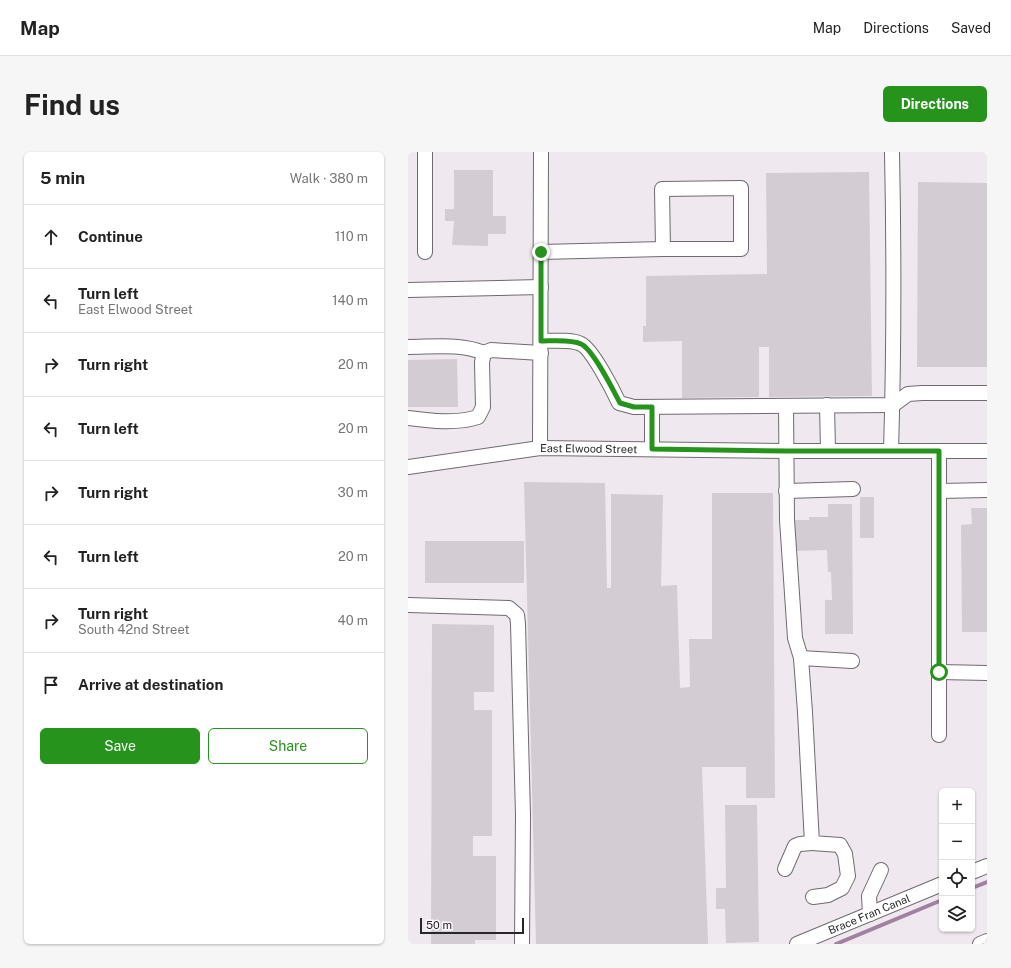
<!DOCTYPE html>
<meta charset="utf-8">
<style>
:root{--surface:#fff;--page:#f6f6f6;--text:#222;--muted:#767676;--line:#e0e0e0;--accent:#26931c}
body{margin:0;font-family:"Public Sans",sans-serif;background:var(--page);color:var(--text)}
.controls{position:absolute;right:12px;bottom:12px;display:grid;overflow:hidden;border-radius:6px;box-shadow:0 1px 3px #0004}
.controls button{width:36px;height:36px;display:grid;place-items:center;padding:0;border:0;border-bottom:1px solid var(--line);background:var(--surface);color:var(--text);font:20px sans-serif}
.scale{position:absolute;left:12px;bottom:10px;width:104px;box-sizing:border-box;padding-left:4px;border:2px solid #282628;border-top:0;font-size:11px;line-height:14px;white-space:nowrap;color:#282628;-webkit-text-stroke:3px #fdf6fd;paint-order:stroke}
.stop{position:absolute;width:12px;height:12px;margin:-9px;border:3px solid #26931c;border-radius:50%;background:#fff}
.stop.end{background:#26931c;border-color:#fff;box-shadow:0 1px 4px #0008}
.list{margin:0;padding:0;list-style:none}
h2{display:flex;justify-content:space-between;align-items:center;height:52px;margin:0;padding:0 16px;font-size:17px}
h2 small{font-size:13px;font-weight:400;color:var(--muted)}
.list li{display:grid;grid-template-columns:26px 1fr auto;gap:12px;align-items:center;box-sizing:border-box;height:64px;padding:0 16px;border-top:1px solid var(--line)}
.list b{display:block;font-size:15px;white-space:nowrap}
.list p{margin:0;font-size:13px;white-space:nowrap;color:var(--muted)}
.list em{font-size:13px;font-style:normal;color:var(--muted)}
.actions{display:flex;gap:8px;padding:12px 16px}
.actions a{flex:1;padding:9px 0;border:1px solid var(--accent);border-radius:6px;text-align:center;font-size:14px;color:var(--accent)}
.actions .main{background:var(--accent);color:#fff}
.icon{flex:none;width:22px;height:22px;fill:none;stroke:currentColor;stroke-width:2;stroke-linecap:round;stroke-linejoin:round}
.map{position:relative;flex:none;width:579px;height:792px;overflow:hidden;border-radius:6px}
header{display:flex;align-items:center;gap:24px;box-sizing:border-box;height:56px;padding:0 20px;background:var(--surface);border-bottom:1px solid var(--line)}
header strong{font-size:19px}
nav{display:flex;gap:22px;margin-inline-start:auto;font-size:14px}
.intro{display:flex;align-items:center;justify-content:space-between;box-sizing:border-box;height:96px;padding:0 24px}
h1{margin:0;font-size:28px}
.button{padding:10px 18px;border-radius:6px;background:var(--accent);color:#fff;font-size:14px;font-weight:700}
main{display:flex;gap:24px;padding:0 24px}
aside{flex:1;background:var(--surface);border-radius:6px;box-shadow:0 1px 3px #0004}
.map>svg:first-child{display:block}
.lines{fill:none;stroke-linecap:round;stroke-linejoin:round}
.stream{stroke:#a0819f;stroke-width:4}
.building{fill:#d3ccd2}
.minor-casing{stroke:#706a70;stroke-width:16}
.minor{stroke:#fff;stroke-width:14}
.route{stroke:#26931c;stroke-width:5}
.labels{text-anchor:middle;stroke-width:4;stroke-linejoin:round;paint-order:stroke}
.street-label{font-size:11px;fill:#282628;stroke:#fdf6fd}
</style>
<header>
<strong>Map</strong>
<nav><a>Map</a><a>Directions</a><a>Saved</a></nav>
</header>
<div class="intro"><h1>Find us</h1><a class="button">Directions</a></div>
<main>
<aside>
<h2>5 min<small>Walk · 380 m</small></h2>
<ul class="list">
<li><svg class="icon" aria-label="ahead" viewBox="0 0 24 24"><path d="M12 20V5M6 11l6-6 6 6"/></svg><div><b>Continue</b></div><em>110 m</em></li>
<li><svg class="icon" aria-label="left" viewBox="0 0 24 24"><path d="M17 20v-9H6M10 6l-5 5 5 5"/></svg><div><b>Turn left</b><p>East Elwood Street</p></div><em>140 m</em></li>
<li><svg class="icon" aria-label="right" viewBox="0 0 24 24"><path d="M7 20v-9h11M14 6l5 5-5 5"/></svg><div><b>Turn right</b></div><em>20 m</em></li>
<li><svg class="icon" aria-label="left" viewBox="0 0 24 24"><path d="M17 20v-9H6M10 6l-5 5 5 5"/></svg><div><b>Turn left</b></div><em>20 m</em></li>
<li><svg class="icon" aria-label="right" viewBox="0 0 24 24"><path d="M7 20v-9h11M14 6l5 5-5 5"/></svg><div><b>Turn right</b></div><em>30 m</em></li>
<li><svg class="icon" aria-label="left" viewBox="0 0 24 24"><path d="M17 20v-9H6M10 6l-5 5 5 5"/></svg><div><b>Turn left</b></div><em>20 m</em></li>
<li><svg class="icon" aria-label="right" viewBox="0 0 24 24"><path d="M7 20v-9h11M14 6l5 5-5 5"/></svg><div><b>Turn right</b><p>South 42nd Street</p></div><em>40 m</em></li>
<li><svg class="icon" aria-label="arrive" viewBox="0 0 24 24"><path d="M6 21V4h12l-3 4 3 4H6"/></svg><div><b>Arrive at destination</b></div></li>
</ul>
<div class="actions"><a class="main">Save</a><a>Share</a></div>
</aside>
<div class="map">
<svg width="579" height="792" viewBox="0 0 579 792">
<rect width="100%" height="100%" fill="#f0e8ef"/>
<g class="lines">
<g class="stream">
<path d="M564,736l15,-6"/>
<path d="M428,792l106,-44"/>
</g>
</g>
<g class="building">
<path d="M46,18h39v46h13v18h-18v12l-36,-1 2,-24h-9v-12h9z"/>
<path d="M461,20l3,224 -103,1v-50h-10v50l-77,1v-57l-39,1v-16h3v-50l121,-2 -1,-101z"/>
<path d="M510,30l69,1v184h-70z"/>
<path d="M49,207l1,48h-50v-47z"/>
<path d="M116,330l81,1 2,105h4v-94l52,1 -2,91 16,-1 3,103 10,-1 -1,-48h23v-146h61l2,305h-29v-31h-44l6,177h-172z"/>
<rect x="452" y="345" width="14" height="41"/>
<path d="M420,352h24l1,130h-28v-34h7l-1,-28h-3l-1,-22 -32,1v-31h14v-3h19z"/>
<path d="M563,356h16v124h-25l-1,-107 11,-1z"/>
<rect x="17" y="389" width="99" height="42"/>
<path d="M24,472l62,1v67h-20v18h18v126h-19v20h23v84h-21v4h-44z"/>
<path d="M317,653h32l2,137 -33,1 -1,-34h-9v-21h10z"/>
</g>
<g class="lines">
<defs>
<g id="minor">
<path d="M17,100v-100"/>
<path d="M133,100l122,-3h78v-61l-79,1 1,60"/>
<path d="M0,138l133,-3"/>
<path d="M133,189c10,0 31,-2 40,3 11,5 32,46 38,59l15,4 259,-2 15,-11 14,-1h65"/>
<path d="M0,195c25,0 53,-4 76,6"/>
<path d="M419,253l1,46"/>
<path d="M378,254l1,114 8,118 6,20 4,54 7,131 28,2 5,9 3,22 -6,12 -14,7 -15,2"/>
<path d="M244,255v42"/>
<path d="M0,266c23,3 48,6 70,-1l5,-10 -1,-45 2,-9 7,-3 50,3"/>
<path d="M132,296l1,-296"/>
<path d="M483,299c3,-100 3,-200 1,-299"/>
<path id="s1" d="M0,315l132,-19 246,3h201"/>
<path d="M378,339l67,-2"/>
<path d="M532,339l47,-1"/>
<path d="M0,453l101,3 8,7 1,9 5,191 -1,129"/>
<path d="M393,506l51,3"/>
<path d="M531,520l48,1"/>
<path d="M531,583v-284"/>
<path d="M377,717l10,-23 5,-2 12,-1"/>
<path d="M564,720l15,-6"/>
<path d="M462,762l-1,-18 12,-26"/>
<path id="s2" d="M389,792l145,-60"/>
<path d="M572,792l7,-3"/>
</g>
</defs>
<use href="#minor" class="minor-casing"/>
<use href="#minor" class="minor"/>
</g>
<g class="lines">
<path class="route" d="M133,100v89c10,0 31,-2 40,3 12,5 32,46 39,59l14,4h18v42l134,2h153v221"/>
</g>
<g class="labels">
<g class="street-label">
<text dy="4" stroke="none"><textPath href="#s1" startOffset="182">East Elwood Street</textPath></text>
<text dy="4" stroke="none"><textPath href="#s2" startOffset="78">Brace Fran Canal</textPath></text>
</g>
</g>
</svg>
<div class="controls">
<button>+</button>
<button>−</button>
<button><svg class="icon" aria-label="locate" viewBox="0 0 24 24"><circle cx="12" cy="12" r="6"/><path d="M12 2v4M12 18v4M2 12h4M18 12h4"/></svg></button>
<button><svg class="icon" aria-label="layers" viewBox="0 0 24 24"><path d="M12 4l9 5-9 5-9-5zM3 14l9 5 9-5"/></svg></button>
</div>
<div class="scale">50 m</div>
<div class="stop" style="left:531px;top:520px"></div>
<div class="stop end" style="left:133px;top:100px"></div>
</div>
</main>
